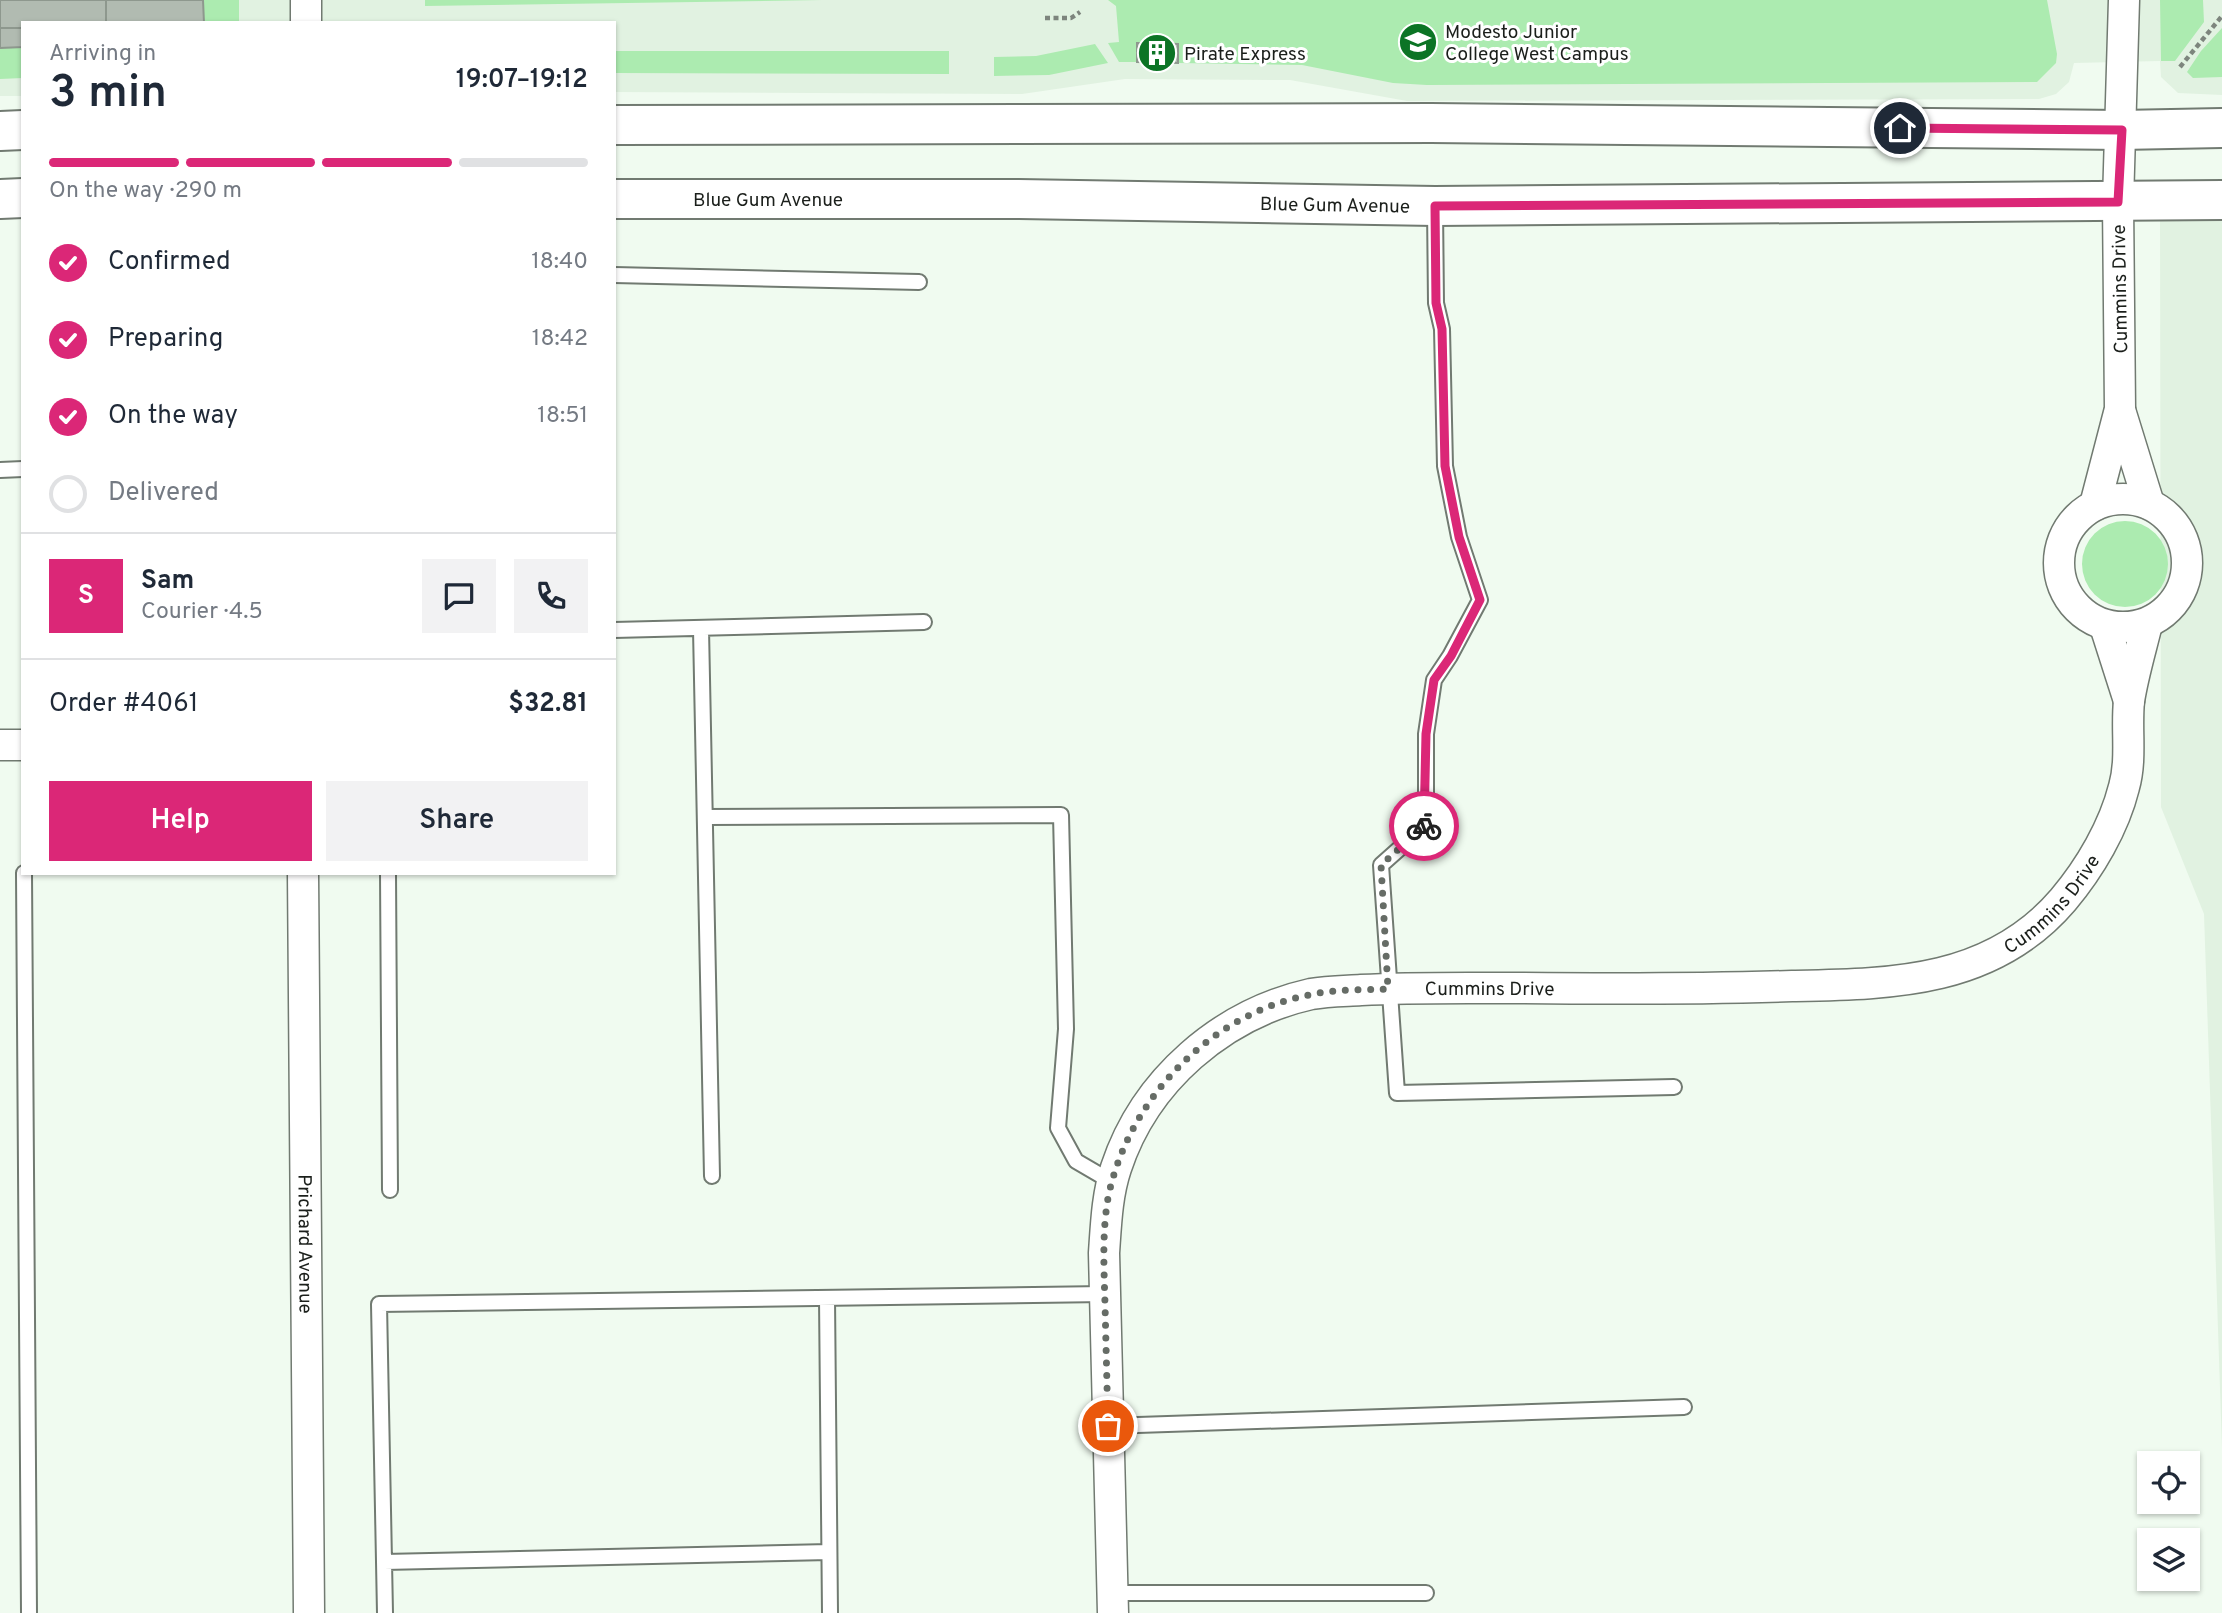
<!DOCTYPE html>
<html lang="en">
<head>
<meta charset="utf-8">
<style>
  body { margin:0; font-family:Overpass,sans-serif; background:#f2f2f3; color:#1f2937; height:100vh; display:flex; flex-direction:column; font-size:26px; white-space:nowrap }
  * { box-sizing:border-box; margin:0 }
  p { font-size:23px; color:#747a83 }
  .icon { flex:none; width:38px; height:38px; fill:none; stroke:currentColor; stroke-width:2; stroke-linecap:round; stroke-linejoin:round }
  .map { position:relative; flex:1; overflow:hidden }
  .panel { position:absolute; left:21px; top:21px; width:595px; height:854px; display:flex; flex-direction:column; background:#fff; border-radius:0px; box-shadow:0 2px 5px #0004 }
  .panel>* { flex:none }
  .buttons { position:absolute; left:2137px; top:1451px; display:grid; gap:14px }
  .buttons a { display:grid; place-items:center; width:63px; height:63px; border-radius:0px; background:#fff; box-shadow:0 2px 5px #0004; font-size:35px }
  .pin { position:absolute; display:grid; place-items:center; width:60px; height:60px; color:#fff; margin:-30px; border:4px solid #fff; border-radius:50%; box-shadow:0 2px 7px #0007 }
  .courier { position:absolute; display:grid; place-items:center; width:70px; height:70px; margin:-35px; border:5px solid #db2777; border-radius:50%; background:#fff; color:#222; box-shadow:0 2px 9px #0007 }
  .overview em { font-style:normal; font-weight:600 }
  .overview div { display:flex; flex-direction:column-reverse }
  .overview { display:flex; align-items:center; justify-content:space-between; height:119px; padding:0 28px }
  h1 { font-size:46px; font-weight:600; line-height:52px }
  .bar { display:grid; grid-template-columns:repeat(4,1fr); gap:10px 7px; align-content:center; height:84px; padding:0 28px }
  .bar i { height:9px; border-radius:5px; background:#e0e1e3 }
  .bar .current { background:#db2777 }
  .bar p { grid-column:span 4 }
  .line { display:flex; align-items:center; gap:18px; padding:0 28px; border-top:2px solid #e0e1e3 }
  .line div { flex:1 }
  .round { display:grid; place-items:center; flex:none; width:74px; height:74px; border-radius:0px; background:#f2f2f3 }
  ol { padding:0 28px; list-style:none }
  li { display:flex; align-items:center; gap:21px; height:77px }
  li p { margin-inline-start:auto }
  li .icon { padding:7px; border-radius:50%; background:#db2777; color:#fff; stroke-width:4 }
  li:last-child { color:#747a83 }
  li i { width:38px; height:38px; border:4px solid #e0e1e3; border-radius:50% }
  .cta { display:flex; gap:14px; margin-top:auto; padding:14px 28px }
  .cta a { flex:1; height:80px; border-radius:0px; background:#db2777; color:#fff; font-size:28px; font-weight:600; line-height:80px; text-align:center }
  .cta a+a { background:#f2f2f3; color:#1f2937 }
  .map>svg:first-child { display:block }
  .built { fill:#e1f2e1 }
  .green { fill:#acebb0 }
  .building { fill:#b1bbb1; stroke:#8e988e; stroke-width:2 }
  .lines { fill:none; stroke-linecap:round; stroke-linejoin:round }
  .lane-casing { stroke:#717a71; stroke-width:18 }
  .street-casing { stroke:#717a71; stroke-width:33 }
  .secondary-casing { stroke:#717a71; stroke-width:42 }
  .path { stroke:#7d857d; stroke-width:4.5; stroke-dasharray:5 3.5; stroke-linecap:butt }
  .lane { stroke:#fff; stroke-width:14 }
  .street { stroke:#fff; stroke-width:30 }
  .secondary { stroke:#fff; stroke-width:38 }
  .done { stroke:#666c66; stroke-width:7; stroke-dasharray:0 12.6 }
  .route { stroke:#db2777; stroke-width:9 }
  .labels { text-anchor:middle; stroke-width:6; stroke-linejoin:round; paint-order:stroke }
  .poi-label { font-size:19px; fill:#1b1f1b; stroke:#fff; text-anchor:start }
  .street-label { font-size:19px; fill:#1b1f1b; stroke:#fff }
</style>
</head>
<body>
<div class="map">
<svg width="2222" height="1613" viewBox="0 0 2222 1613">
  <rect width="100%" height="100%" fill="#f0fbf0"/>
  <path class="built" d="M 0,0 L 2222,0 L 2222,95 L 2178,93 L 2161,77 L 2160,61 L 2074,63 L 2069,82 L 2056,94 L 2039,99 L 1407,101 L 1290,80 L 1125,79 L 1022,94 L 614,92 L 614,23 L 23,23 L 23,96 L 0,96 Z
    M 2160,210 L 2222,210 L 2222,1448 L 2204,914 L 2161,807 Z"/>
  <path class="green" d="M 203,0 L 239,0 L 239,23 L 204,23 Z
    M 425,0 L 822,0 L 425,6 Z
    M 1108,0 L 2047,0 L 2057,54 L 2056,63 L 2037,82 L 1427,85 L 1393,83 L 1302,65 L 1178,63 L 1177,44 L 1137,43 L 1137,62 L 1119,62 L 1108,43 L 1119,42 L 1116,6 Z
    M 2160,0 L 2203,0 L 2204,22 L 2175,61 L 2161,61 Z
    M 2222,28 L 2222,77 L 2193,78 L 2187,72 L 2201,51 Z
    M 1095,44 L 1108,63 L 1049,75 L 994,76 L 994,57 L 1036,56 Z
    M 23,47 L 23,78 L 0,79 L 0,48 Z
    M 614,51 L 949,51 L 949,74 L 614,73 Z
    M2082 564a43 43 0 1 1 86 0a43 43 0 1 1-86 0Z"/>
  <path class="building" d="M 0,0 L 106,0 L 106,23 L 23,23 L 23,28 L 0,28 Z
    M 0,0 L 203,0 L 204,23 L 23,23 L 23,47 L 0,48 Z
    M 1137,43 L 1178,44 L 1178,63 L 1137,62 Z"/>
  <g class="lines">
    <g class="lane-casing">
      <path id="lane" d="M 1435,207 L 1436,303 L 1442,329 L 1445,466 L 1459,537 L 1480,600 L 1450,656 L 1434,680 L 1426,734 L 1426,825 L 1381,865 L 1397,1093 L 1674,1087
        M 614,275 L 919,282
        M 0,470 L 23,469
        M 701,629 L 712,1176
        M 614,630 L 924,622
        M 706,817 L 1061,815 L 1066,1029 L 1058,1128 L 1076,1161 L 1112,1182
        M 24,873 L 29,1613
        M 388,873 L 390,1190
        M 827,1298 L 830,1613
        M 1108,1426 L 1684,1407
        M 384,1562 L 829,1552
        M 1113,1593 L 1426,1593
        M 385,1613 L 379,1304 L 1105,1294"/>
    </g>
    <g class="street-casing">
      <g id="street">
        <path d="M 306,0 L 306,23"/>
        <path d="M 2120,410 L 2149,504"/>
        <circle cx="2123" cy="563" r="64"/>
        <path d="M 2095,505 L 2120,409 L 2118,202 L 2124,0"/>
        <path d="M 2105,626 L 2129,701"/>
        <path d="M 0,745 L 23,745"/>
        <path id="s1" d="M 303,873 L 309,1613"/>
        <path id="s2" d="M 1113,1613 L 1104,1253 C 1106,1224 1107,1195 1116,1168 C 1145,1080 1222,1014 1311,994 C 1327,991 1345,991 1361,990 C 1414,987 1467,988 1519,988 C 1611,989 1701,989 1792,986 C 1893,984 1992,983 2063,900 C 2090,868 2114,827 2124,787 C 2132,759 2126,729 2129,701 C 2133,675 2141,649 2147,624"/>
      </g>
    </g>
    <g class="secondary-casing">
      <g id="secondary">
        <path d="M 614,125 L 1431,123 L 2121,130 L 2222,128"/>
        <path d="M 0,131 L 23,130"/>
        <path d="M 0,199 L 23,198"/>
        <path id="s3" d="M 614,199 L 1019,199 L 1435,206 L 2222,200"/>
      </g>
    </g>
    <path class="path" d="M 1045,18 L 1071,18 L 1080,12
      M 2180,67 L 2222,16"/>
    <use href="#lane" class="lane"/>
    <use href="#street" class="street"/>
    <use href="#secondary" class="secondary"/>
  </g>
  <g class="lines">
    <path class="done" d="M 1108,1426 C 1107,1385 1106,1345 1105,1304 C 1104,1269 1102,1233 1108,1198 C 1128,1098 1213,1011 1314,994 C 1338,989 1364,990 1388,989 L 1381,865 L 1424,826"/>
    <path class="route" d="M 1424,826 L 1426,734 L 1434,680 L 1451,656 L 1480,600 L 1459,537 L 1445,466 L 1442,329 L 1436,303 L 1435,206 L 2118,202 L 2122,130 L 1900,128"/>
  </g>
  <defs>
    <g id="university-disc" transform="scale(2.0125)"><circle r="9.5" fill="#0c7425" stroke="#fff"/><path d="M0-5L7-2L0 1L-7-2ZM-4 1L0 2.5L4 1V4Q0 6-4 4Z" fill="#fff"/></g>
    <g id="building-disc" transform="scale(2.0125)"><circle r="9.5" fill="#0c7425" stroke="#fff"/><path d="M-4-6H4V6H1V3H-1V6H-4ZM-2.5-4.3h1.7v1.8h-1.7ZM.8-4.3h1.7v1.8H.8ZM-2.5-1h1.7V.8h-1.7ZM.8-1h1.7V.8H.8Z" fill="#fff"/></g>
  </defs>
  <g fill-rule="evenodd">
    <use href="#university-disc" x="1418" y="42"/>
    <use href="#building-disc" x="1157" y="53"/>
  </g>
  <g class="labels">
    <g class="poi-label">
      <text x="1445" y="38">Modesto Junior<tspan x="1445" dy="22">College West Campus</tspan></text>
      <text x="1184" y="60">Pirate Express</text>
    </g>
    <g class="street-label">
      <text dy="7" stroke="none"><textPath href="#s3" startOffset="154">Blue Gum Avenue</textPath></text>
      <text dy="7" stroke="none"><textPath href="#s3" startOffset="721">Blue Gum Avenue</textPath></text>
      <text transform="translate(2119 289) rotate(-91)" y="7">Cummins Drive</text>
      <text dy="7" stroke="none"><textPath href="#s2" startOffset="1484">Cummins Drive</textPath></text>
      <text dy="7" stroke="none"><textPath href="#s2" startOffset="898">Cummins Drive</textPath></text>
      <text dy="7" stroke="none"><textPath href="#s1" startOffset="371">Prichard Avenue</textPath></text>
    </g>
  </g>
</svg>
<div class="buttons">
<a><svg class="icon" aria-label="locate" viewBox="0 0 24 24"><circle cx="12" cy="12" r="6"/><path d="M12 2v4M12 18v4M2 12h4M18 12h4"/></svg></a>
<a><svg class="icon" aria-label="layers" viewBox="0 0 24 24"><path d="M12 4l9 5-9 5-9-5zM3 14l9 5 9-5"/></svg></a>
</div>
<div class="pin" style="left:1108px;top:1426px;background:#ea580c"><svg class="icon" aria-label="bag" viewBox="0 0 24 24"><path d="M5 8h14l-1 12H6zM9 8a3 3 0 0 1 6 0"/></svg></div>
<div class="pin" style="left:1900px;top:128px;background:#1f2937"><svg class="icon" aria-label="home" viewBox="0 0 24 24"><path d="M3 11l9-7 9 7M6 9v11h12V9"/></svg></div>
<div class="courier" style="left:1424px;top:826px"><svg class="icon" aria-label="bike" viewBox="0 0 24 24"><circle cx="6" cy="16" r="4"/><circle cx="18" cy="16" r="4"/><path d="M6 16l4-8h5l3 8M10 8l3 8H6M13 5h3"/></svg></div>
<section class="panel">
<div class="overview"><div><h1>3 min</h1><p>Arriving in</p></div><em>19:07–19:12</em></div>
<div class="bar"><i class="current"></i><i class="current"></i><i class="current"></i><i></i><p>On the way · 290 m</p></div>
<ol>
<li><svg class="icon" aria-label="check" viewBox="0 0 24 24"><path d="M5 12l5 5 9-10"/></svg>Confirmed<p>18:40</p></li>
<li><svg class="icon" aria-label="check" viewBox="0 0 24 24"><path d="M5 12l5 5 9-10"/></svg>Preparing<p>18:42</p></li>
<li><svg class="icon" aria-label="check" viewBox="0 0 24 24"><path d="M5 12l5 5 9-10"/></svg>On the way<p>18:51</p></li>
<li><i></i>Delivered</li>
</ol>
<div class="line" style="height:126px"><b class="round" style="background:#db2777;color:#fff">S</b><div><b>Sam</b><p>Courier · 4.5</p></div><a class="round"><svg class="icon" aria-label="chat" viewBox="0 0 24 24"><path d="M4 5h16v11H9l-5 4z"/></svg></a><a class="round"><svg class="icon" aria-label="phone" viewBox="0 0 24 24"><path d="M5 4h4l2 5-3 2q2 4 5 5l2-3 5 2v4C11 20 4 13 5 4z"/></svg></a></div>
<div class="line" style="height:91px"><div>Order #4061</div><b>$32.81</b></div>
<div class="cta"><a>Help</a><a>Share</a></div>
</section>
</div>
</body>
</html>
